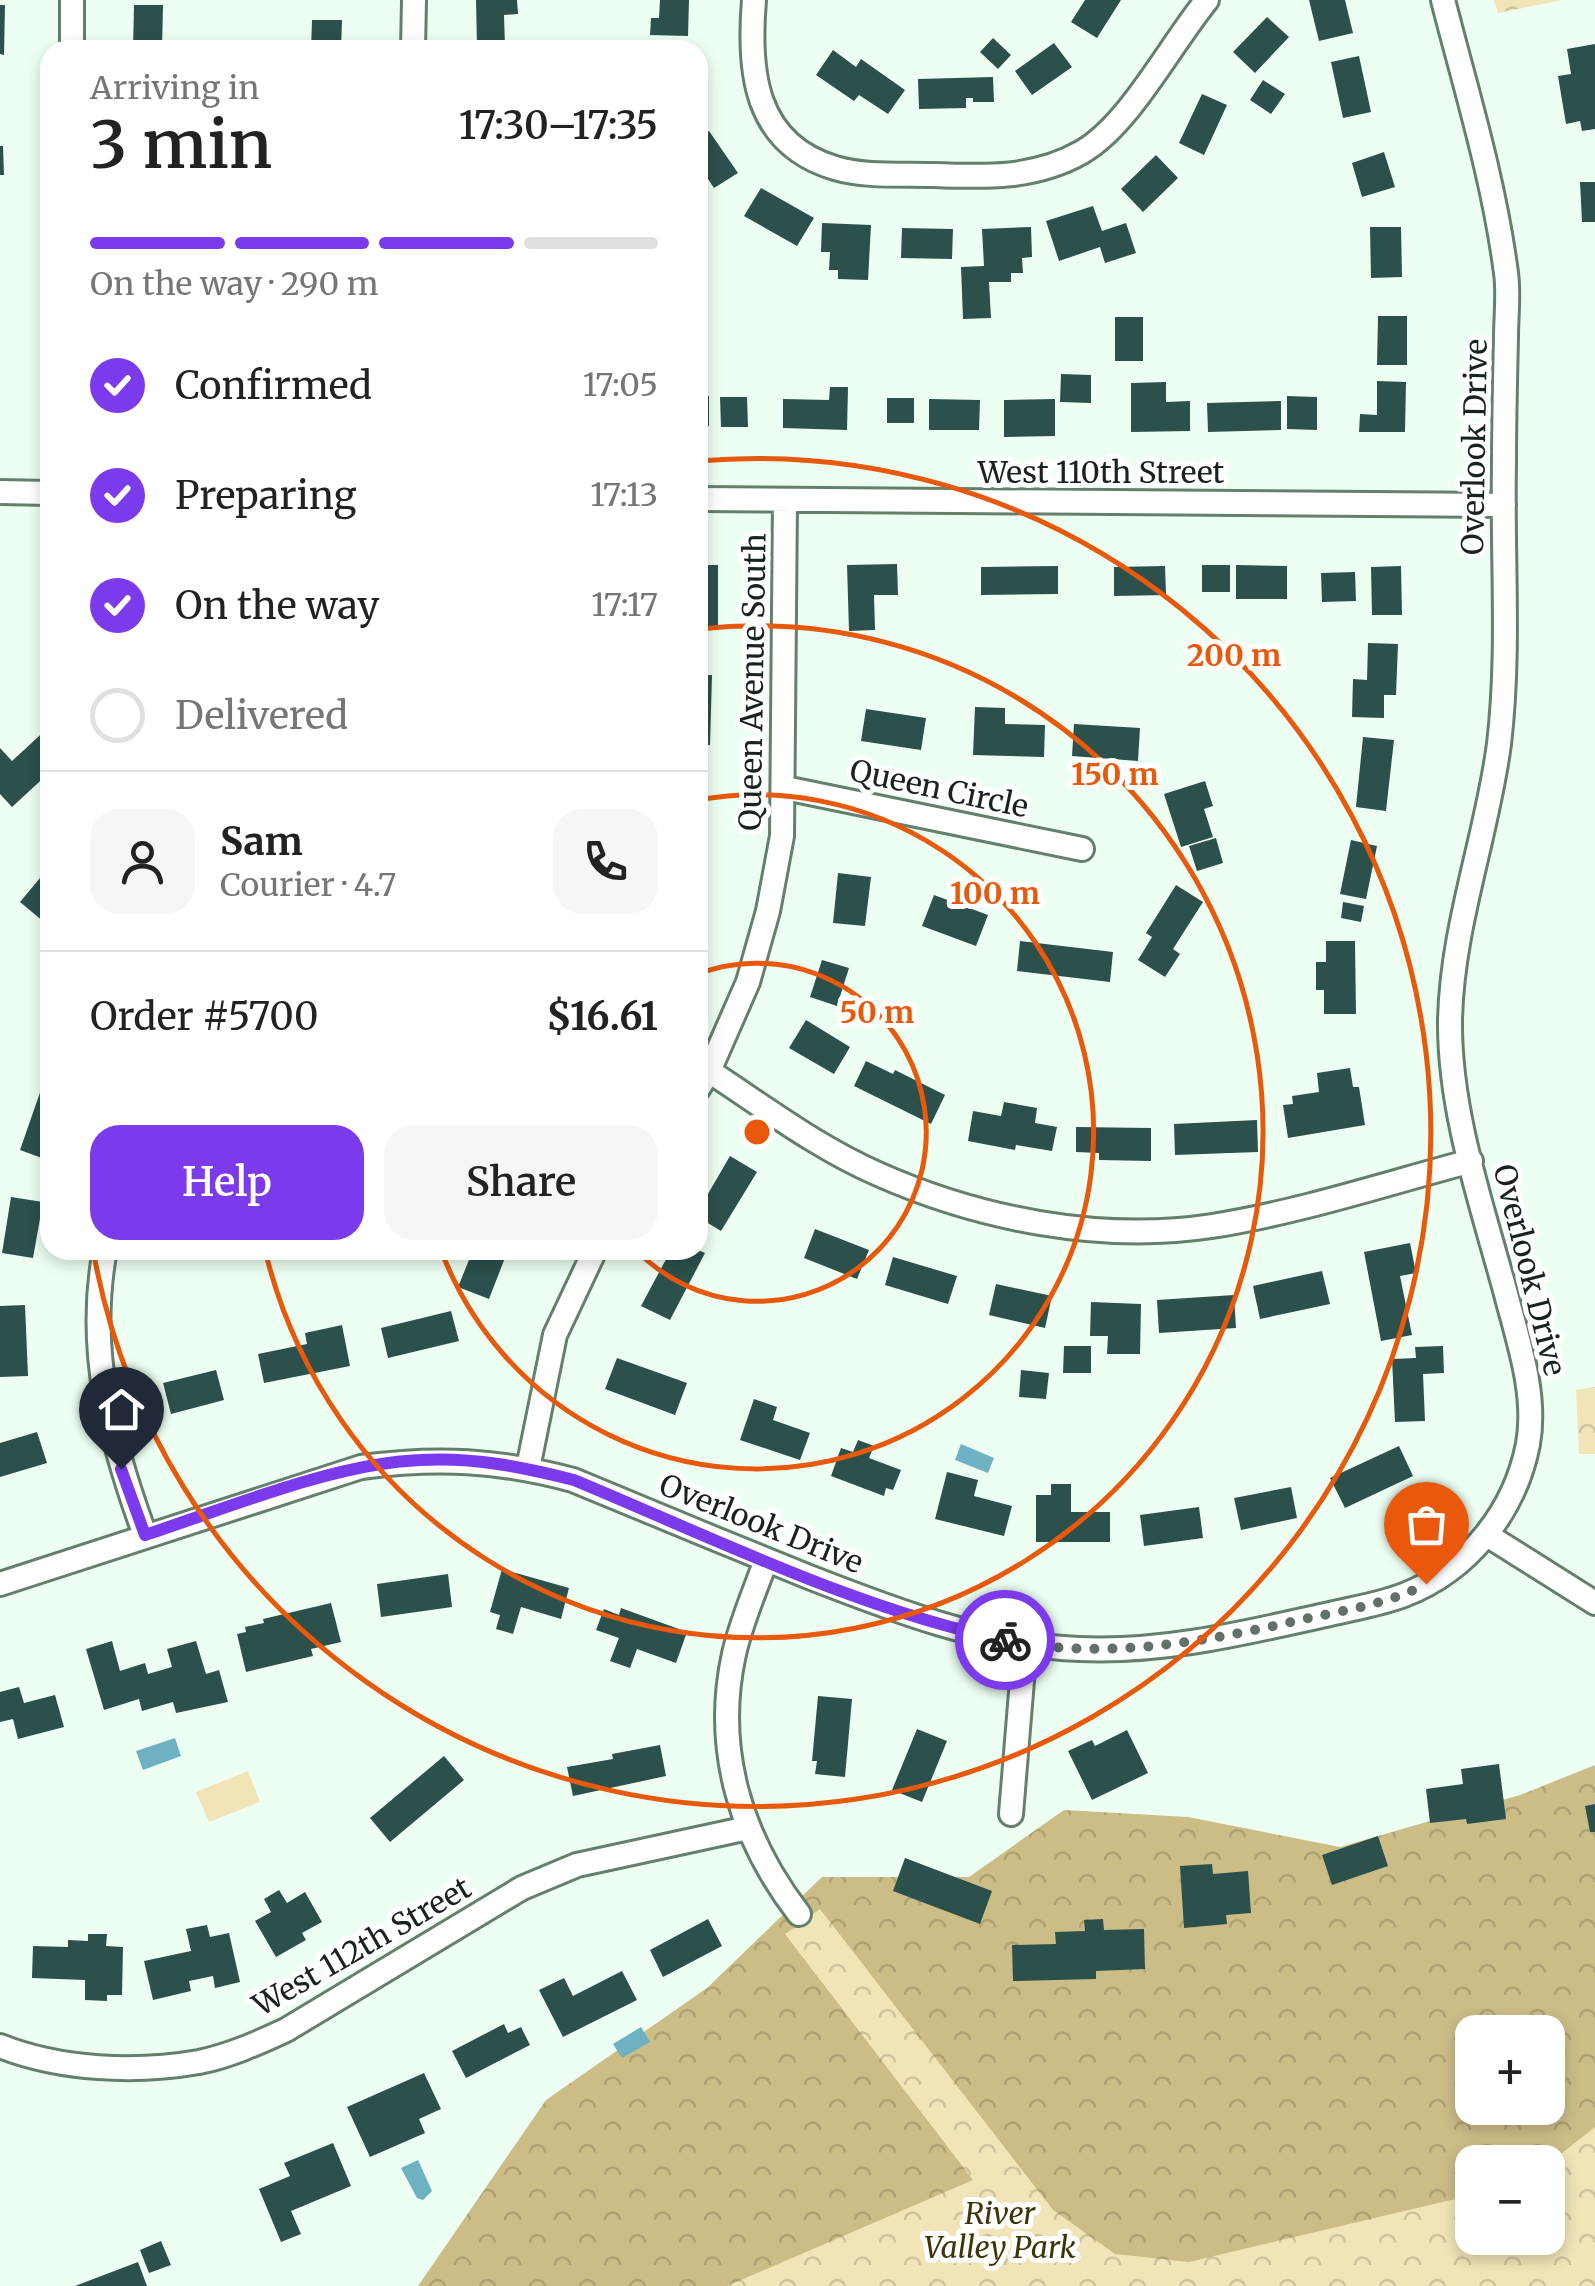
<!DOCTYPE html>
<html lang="en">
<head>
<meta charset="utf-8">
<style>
  body { margin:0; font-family:Merriweather,serif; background:#f6f6f6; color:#222; height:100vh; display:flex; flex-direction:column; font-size:38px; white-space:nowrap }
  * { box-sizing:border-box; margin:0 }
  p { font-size:32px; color:#767676 }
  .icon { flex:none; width:55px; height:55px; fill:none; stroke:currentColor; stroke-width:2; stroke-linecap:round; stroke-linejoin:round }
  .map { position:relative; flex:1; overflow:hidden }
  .side { position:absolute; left:40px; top:40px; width:668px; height:1220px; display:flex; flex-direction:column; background:#fff; border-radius:30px; box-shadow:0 5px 15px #0003 }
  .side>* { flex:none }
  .fabs { position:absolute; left:1455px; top:2015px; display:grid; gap:20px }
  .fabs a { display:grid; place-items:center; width:110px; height:110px; border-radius:20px; background:#fff; box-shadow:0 5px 15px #0003; font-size:50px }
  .pin { position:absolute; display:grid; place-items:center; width:85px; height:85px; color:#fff; margin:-102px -42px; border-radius:50% 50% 50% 0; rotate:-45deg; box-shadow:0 0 10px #0007 }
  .pin .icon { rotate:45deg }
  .courier { position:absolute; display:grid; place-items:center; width:100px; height:100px; margin:-50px; border:8px solid #7c3aed; border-radius:50%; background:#fff; color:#222; box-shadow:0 2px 12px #0007 }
  .overview em { font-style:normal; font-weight:600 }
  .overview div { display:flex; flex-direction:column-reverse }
  .overview { display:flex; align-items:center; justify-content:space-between; height:170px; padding:0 50px }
  h1 { font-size:65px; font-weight:600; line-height:75px }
  .bar { display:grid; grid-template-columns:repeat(4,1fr); gap:15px 10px; align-content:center; height:120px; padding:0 50px }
  .bar i { height:12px; border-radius:8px; background:#e0e0e0 }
  .bar .selected { background:#7c3aed }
  .bar p { grid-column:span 4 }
  .line { display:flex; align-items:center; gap:25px; padding:0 50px; border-top:2px solid #e0e0e0 }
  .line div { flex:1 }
  .round { display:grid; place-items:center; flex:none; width:105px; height:105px; border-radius:30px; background:#f6f6f6 }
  ol { padding:0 50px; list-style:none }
  li { display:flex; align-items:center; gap:30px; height:110px }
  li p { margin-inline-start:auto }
  li .icon { padding:10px; border-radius:50%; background:#7c3aed; color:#fff; stroke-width:4 }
  li:last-child { color:#767676 }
  li i { width:55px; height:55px; border:5px solid #e0e0e0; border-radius:50% }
  .primary-button { display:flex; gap:20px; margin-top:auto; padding:20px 50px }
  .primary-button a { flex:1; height:115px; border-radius:30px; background:#7c3aed; color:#fff; font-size:40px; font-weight:600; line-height:115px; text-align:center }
  .primary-button a+a { background:#f6f6f6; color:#222 }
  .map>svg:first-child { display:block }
  .forest { fill:url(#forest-crowns); fill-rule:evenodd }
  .park { fill:url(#park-crowns) }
  .pitch { fill:#f1e4b7 }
  .water { fill:#6db1c2 }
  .building { fill:#2c504b }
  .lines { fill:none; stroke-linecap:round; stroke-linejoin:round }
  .street-casing { stroke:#64806d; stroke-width:28 }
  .street { stroke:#fff; stroke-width:22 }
  .done { stroke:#637067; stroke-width:10; stroke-dasharray:0 18 }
  .route { stroke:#7c3aed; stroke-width:12 }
  .ring { fill:none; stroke:#e8590c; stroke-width:5 }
  .labels { text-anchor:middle; stroke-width:10; stroke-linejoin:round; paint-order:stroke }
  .street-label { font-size:30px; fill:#18231c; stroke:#fff }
  .park-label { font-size:30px; font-style:italic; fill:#3f3407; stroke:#fff }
  .centre { fill:#e8590c; stroke:#fff; stroke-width:5 }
  .ring-label { font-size:30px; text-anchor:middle; font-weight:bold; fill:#e8590c; stroke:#fff; stroke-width:10; stroke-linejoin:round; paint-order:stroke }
</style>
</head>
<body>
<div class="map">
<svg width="1595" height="2286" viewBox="0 0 1595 2286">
  <defs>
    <pattern id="forest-crowns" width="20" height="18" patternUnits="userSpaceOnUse" patternTransform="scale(2.5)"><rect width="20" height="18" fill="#ccbd87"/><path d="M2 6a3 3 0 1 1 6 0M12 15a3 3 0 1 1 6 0" fill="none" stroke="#aea274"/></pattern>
    <pattern id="park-crowns" width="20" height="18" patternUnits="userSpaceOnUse" patternTransform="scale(2.5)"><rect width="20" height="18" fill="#f1e4b7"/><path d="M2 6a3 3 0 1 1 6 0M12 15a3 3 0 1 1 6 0" fill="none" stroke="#cec39d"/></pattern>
  </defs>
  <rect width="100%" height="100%" fill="#edfff2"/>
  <path class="forest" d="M 1595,1765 L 1595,2286 L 418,2286 L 546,2100 L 707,1988 L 822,1877 L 969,1877 L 1064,1810 L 1188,1817 L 1340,1847 L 1520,1795 ZM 1472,2032 L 1548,2032 L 1548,2108 L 1472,2108 ZM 1472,2162 L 1548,2162 L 1548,2238 L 1472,2238 Z"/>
  <path class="park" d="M 1494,0 L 1563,0 L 1498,13 Z
    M 1595,1387 L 1595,1454 L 1579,1454 L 1576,1390 Z
    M 820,1909 L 1053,2210 L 1115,2254 L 1189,2262 L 1472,2195 L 1472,2238 L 1548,2238 L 1548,2164 L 1595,2127 L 1595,2286 L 727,2286 L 973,2180 L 785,1934 Z"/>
  <path class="pitch" d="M 248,1771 L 260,1802 L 209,1822 L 196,1792 Z"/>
  <path class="water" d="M 961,1444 L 994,1458 L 988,1473 L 955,1460 Z
    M 175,1738 L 181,1756 L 143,1770 L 136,1751 Z
    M 641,2027 L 650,2042 L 622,2058 L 613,2044 Z
    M 418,2160 L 432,2191 L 423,2200 L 417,2198 L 401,2168 Z"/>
  <path class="building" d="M 476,0 L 517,0 L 518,14 L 504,15 L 505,46 L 477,46 Z
    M 660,0 L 689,0 L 688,36 L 650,35 L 651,18 L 659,18 Z
    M 1085,0 L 1121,0 L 1097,38 L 1071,22 Z
    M 1309,0 L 1345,0 L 1353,33 L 1319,41 Z
    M 0,5 L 5,5 L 4,55 L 0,54 Z
    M 134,5 L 163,5 L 162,50 L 133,50 Z
    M 1267,17 L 1289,37 L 1255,73 L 1233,52 Z
    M 312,20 L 342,20 L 341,50 L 311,50 Z
    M 993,38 L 1011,55 L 998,69 L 980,52 Z
    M 1054,43 L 1072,67 L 1032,95 L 1015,71 Z
    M 1595,44 L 1595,129 L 1582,131 L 1580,121 L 1566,124 L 1558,76 L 1571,74 L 1567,49 Z
    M 833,50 L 856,67 L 861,59 L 905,90 L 888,114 L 859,95 L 854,101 L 816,75 Z
    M 1359,56 L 1371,112 L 1343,118 L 1331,62 Z
    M 993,77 L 994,102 L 973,102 L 973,98 L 966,98 L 966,108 L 919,109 L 918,79 Z
    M 1263,80 L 1285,94 L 1271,114 L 1250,100 Z
    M 1202,94 L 1227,105 L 1204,155 L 1179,143 Z
    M 709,131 L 738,173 L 714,188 L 698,164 L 698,139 Z
    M 0,146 L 3,146 L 4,175 L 0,175 Z
    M 1384,152 L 1395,187 L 1362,197 L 1352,163 Z
    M 1156,155 L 1178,178 L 1143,212 L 1121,189 Z
    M 1580,182 L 1595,182 L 1595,222 L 1582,222 Z
    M 761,188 L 814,218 L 797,246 L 744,216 Z
    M 1093,206 L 1102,231 L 1126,223 L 1136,253 L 1105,263 L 1100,247 L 1059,261 L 1046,221 Z
    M 822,223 L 871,225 L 868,280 L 838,279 L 838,270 L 829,270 L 830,252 L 821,252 Z
    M 1031,227 L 1032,257 L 1022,258 L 1023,273 L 1011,273 L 1011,282 L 989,282 L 991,318 L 963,319 L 961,267 L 984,266 L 982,229 Z
    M 1370,227 L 1401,227 L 1402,277 L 1371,278 Z
    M 902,228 L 953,229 L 952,259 L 901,258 Z
    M 1378,316 L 1407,316 L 1407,365 L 1377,365 Z
    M 1115,317 L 1143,317 L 1143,361 L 1115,361 Z
    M 1061,374 L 1091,375 L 1091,403 L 1060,402 Z
    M 1377,381 L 1406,382 L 1405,432 L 1359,432 L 1360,414 L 1377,415 Z
    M 1166,382 L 1166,402 L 1190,401 L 1190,431 L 1131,432 L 1131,383 Z
    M 830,387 L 848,387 L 847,430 L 783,428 L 783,399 L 829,400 Z
    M 698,396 L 709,396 L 709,426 L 698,426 Z
    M 1287,396 L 1317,397 L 1317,430 L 1287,429 Z
    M 720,397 L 747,397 L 748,427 L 721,427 Z
    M 887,398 L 914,398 L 914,423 L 887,423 Z
    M 929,399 L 980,400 L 979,430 L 929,430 Z
    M 1055,399 L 1055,436 L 1004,437 L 1004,400 Z
    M 1281,401 L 1281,430 L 1208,432 L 1207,403 Z
    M 897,564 L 898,595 L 874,595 L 875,630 L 849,631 L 847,565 Z
    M 698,565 L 718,565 L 718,629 L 698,629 Z
    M 1202,565 L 1230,565 L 1230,592 L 1202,592 Z
    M 1236,565 L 1287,566 L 1287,599 L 1236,599 Z
    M 1058,566 L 1058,594 L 981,595 L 981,567 Z
    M 1165,566 L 1166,595 L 1114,596 L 1114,567 Z
    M 1401,566 L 1402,615 L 1372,615 L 1371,567 Z
    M 1355,572 L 1356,601 L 1322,602 L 1321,573 Z
    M 1368,643 L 1398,644 L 1396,695 L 1384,695 L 1384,718 L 1352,717 L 1353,679 L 1367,680 Z
    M 698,675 L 712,675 L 710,745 L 698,745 Z
    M 975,707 L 1005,708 L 1005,724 L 1045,725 L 1044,757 L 973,755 Z
    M 866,709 L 926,718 L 921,750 L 861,741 Z
    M 1074,724 L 1140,728 L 1138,761 L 1072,756 Z
    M 50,726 L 50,772 L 12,807 L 0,794 L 0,748 L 12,761 Z
    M 1363,737 L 1394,740 L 1386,811 L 1356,807 Z
    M 1205,781 L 1213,806 L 1204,809 L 1213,837 L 1181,847 L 1164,794 Z
    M 698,796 L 704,797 L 702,852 L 698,852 Z
    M 1216,838 L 1223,863 L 1197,871 L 1189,846 Z
    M 1351,840 L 1377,846 L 1366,899 L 1340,894 Z
    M 838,873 L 871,877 L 865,926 L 833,923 Z
    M 40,878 L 50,886 L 50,927 L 20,902 Z
    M 1176,885 L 1203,902 L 1173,949 L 1180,954 L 1165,977 L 1138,960 L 1152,937 L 1146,933 Z
    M 934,895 L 988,915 L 976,946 L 922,926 Z
    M 1343,902 L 1364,906 L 1361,922 L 1341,918 Z
    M 1020,941 L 1113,952 L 1110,982 L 1017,971 Z
    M 1326,941 L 1355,941 L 1356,1014 L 1324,1014 L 1324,990 L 1316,990 L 1316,962 L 1326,962 Z
    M 822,960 L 849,968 L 837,1006 L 810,997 Z
    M 806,1020 L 850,1047 L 834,1074 L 789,1048 Z
    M 866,1061 L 893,1074 L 895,1070 L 945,1095 L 931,1124 L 854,1086 Z
    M 1350,1068 L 1353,1087 L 1359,1087 L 1365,1125 L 1288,1138 L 1283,1105 L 1293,1104 L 1292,1096 L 1319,1092 L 1317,1073 Z
    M 43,1084 L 50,1087 L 50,1161 L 20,1150 Z
    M 1004,1102 L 1037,1108 L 1035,1123 L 1057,1127 L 1052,1151 L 1016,1145 L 1015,1150 L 968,1141 L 973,1111 L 1001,1116 Z
    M 1257,1120 L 1258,1152 L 1175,1155 L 1174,1124 Z
    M 1076,1127 L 1151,1128 L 1151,1161 L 1099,1160 L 1099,1153 L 1076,1152 Z
    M 730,1156 L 757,1172 L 721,1231 L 698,1217 L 698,1211 Z
    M 11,1197 L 43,1202 L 33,1258 L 2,1253 Z
    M 815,1229 L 869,1250 L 857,1279 L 804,1258 Z
    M 1410,1243 L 1416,1273 L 1400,1276 L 1412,1335 L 1381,1341 L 1364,1252 Z
    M 473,1250 L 508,1250 L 489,1299 L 458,1287 Z
    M 671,1250 L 698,1250 L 705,1253 L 670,1320 L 641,1306 Z
    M 893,1257 L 957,1276 L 948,1304 L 885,1285 Z
    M 1322,1271 L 1330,1304 L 1260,1319 L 1253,1286 Z
    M 996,1284 L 1052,1296 L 1045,1328 L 989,1315 Z
    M 1234,1295 L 1236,1328 L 1159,1333 L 1157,1300 Z
    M 1091,1302 L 1141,1304 L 1140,1354 L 1107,1354 L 1108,1336 L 1090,1336 Z
    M 25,1305 L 28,1376 L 0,1377 L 0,1306 Z
    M 451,1311 L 459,1341 L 388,1358 L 381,1328 Z
    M 342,1325 L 350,1366 L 264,1383 L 258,1354 L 307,1344 L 305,1333 Z
    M 1064,1346 L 1091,1346 L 1091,1373 L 1063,1373 Z
    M 1443,1346 L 1444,1373 L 1423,1374 L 1425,1421 L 1395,1422 L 1392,1359 L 1416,1358 L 1415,1347 Z
    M 617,1358 L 687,1383 L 675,1415 L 605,1389 Z
    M 216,1370 L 224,1400 L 171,1414 L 163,1383 Z
    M 1021,1370 L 1049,1373 L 1046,1399 L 1019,1397 Z
    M 754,1399 L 777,1407 L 773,1420 L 810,1433 L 800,1460 L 740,1440 Z
    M 37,1432 L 47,1463 L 0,1477 L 0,1443 Z
    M 858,1440 L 874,1446 L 869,1458 L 901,1470 L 893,1490 L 886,1488 L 884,1496 L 831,1476 L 841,1448 L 853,1452 Z
    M 1399,1446 L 1413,1476 L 1345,1508 L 1330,1478 Z
    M 947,1472 L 978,1480 L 974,1496 L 1012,1506 L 1004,1536 L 935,1519 Z
    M 1051,1484 L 1071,1484 L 1071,1512 L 1110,1512 L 1110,1542 L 1036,1542 L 1036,1495 L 1051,1495 Z
    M 1291,1487 L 1297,1518 L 1241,1530 L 1234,1498 Z
    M 1199,1507 L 1203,1538 L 1144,1546 L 1140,1515 Z
    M 502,1569 L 569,1588 L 561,1619 L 521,1607 L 513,1634 L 496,1629 L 500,1615 L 490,1612 Z
    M 448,1574 L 452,1607 L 381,1617 L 377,1584 Z
    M 331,1603 L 341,1642 L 311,1649 L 313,1656 L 246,1672 L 237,1634 L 246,1632 L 245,1627 L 264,1623 L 263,1619 Z
    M 621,1608 L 687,1632 L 676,1663 L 637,1649 L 630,1668 L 610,1661 L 619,1638 L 596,1630 L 604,1609 L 619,1615 Z
    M 112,1641 L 120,1671 L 145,1663 L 148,1674 L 172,1667 L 167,1649 L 196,1641 L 206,1674 L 219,1670 L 228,1702 L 176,1713 L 173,1702 L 142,1711 L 139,1699 L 104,1710 L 86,1649 Z
    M 19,1687 L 24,1703 L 55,1695 L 64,1727 L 18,1739 L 13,1719 L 0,1722 L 0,1692 Z
    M 818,1696 L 852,1699 L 845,1777 L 815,1774 L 817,1761 L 812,1761 Z
    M 917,1729 L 947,1741 L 922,1802 L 892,1790 Z
    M 1127,1730 L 1148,1773 L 1092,1800 L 1068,1751 L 1092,1740 L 1095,1746 Z
    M 660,1745 L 666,1776 L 573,1796 L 567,1767 L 613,1759 L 612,1754 Z
    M 444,1756 L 464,1780 L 390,1842 L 370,1818 Z
    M 1499,1764 L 1506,1819 L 1467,1824 L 1466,1819 L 1430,1823 L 1426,1789 L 1463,1784 L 1461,1769 Z
    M 1595,1804 L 1595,1832 L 1590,1832 L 1585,1806 Z
    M 1378,1836 L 1388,1866 L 1332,1885 L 1322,1855 Z
    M 905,1858 L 992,1891 L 980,1924 L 893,1891 Z
    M 1212,1864 L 1213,1874 L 1248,1871 L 1251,1913 L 1226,1915 L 1227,1924 L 1184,1928 L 1180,1866 Z
    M 279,1890 L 287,1903 L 305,1892 L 322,1922 L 302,1933 L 306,1940 L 276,1957 L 255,1921 L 271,1912 L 264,1899 Z
    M 708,1919 L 722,1946 L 663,1977 L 650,1950 Z
    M 1103,1919 L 1104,1930 L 1144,1929 L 1145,1969 L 1096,1971 L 1096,1979 L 1013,1981 L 1012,1945 L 1056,1944 L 1055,1932 L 1085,1931 L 1084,1920 Z
    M 207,1925 L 210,1937 L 229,1933 L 240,1982 L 215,1988 L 213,1976 L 189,1981 L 191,1991 L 153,2000 L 144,1961 L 191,1951 L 186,1929 Z
    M 88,1934 L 107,1934 L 106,1946 L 123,1947 L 122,1995 L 107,1995 L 107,2001 L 85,2000 L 85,1980 L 32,1978 L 33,1946 L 68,1947 L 68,1940 L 88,1941 Z
    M 622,1971 L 637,2000 L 563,2037 L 539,1990 L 564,1978 L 573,1996 Z
    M 504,2024 L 508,2033 L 521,2027 L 530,2045 L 466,2078 L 452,2051 Z
    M 424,2073 L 441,2109 L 419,2119 L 425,2133 L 370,2157 L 347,2107 Z
    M 333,2143 L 351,2186 L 291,2211 L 301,2234 L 281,2242 L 259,2189 L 290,2176 L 284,2163 Z
    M 161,2241 L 171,2265 L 149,2273 L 140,2250 Z
    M 138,2262 L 147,2286 L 75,2286 Z"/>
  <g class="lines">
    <g class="street-casing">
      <path id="street" d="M 754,0 C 748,71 754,144 835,168 C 865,177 902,174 934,175 C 985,177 1035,179 1082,152 C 1130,124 1170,45 1207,0
        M 72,50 L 72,0
        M 413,50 L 414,0
        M 0,492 L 50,493
        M 698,499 L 1504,505
        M 785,788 L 1082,849
        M 709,1071 C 764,1107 818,1148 878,1174 C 979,1219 1101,1243 1212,1226 C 1300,1212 1385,1184 1471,1161
        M 698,1089 L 709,1071 L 748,982 L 768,911 L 782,836 L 785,500
        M 105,1250 C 86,1350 111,1442 145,1535
        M 528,1468 L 555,1335 L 595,1250
        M 1487,1535 L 1595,1603
        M 766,1560 C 755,1591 741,1622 734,1654 C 713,1749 741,1839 799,1914
        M 0,1584 L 361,1467 C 438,1457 498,1460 573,1480 C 652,1513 730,1545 809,1577 C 896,1611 985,1645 1079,1649 C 1164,1653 1248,1632 1330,1614 C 1355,1608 1381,1604 1404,1595 C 1469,1570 1515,1511 1528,1444 C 1537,1394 1518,1341 1506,1294 C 1482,1205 1449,1112 1450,1020 C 1452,926 1487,836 1499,744 C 1510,651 1502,557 1504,464 C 1504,421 1505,379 1506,337 C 1506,316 1509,294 1506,273 C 1494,180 1466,90 1443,0
        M 1011,1814 L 1025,1644
        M 0,2046 C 60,2070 136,2073 199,2062 C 229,2056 258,2043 286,2030 L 522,1888 L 577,1865 L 748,1828"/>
    </g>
    <use href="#street" class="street"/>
  </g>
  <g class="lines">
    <path class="done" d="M 1005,1640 C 1107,1661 1209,1641 1309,1618 C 1348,1610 1390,1603 1426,1584"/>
    <path class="route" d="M 121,1469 L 145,1535 C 228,1508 335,1463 421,1460 C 473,1457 523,1467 574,1480 C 711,1537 859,1610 1005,1640"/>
  </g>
  <g class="ring">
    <path d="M698 974A169 169 0 1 1 636 1250"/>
    <path d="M698 800A337 337 0 1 1 441 1250"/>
    <path d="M700 629A506 506 0 1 1 265 1250"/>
    <path d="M698 461A674 674 0 1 1 94 1255"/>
  </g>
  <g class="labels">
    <g class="street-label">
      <text transform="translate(1475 447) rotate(-89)" y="10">Overlook Drive</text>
      <text x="1101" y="483">West 110th Street</text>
      <text transform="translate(753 682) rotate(-89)" y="10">Queen Avenue South</text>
      <text transform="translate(939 789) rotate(12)" y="10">Queen Circle</text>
      <text transform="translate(1529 1270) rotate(76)" y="10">Overlook Drive</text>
      <text transform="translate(761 1524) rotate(22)" y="10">Overlook Drive</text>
      <text transform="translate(362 1947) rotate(-30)" y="10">West 112th Street</text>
    </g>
    <g class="park-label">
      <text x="1000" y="2224">River<tspan x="1000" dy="34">Valley Park</tspan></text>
    </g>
  </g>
  <circle cx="757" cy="1132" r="15" class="centre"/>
  <g class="ring-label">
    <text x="1234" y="666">200 m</text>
    <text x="1115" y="785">150 m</text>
    <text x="995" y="904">100 m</text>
    <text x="877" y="1023">50 m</text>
  </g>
</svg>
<div class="fabs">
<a>+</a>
<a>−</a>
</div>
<div class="pin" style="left:1426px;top:1584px;background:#ea580c"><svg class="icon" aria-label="bag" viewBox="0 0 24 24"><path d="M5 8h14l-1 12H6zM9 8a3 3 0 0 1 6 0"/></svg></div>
<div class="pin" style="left:121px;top:1469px;background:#1f2937"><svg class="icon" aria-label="home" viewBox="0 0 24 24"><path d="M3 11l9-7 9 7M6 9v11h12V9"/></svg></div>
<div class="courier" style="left:1005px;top:1640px"><svg class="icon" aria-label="bike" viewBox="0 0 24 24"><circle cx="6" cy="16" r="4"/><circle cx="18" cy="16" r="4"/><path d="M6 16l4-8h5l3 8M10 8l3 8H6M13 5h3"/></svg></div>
<section class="side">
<div class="overview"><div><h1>3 min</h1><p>Arriving in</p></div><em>17:30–17:35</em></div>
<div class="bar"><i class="selected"></i><i class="selected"></i><i class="selected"></i><i></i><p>On the way · 290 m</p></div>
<ol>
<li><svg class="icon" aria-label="check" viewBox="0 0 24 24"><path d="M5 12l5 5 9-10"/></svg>Confirmed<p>17:05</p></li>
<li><svg class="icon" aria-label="check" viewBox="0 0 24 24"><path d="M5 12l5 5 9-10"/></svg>Preparing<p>17:13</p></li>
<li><svg class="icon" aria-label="check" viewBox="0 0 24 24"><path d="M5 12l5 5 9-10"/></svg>On the way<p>17:17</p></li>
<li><i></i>Delivered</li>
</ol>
<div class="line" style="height:180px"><a class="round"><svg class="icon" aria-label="person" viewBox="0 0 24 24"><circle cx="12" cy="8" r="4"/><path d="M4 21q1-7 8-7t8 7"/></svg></a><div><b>Sam</b><p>Courier · 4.7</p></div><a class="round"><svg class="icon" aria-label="phone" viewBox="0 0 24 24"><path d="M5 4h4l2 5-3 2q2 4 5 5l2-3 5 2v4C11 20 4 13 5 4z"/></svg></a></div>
<div class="line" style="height:130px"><div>Order #5700</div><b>$16.61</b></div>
<div class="primary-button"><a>Help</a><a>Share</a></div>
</section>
</div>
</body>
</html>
